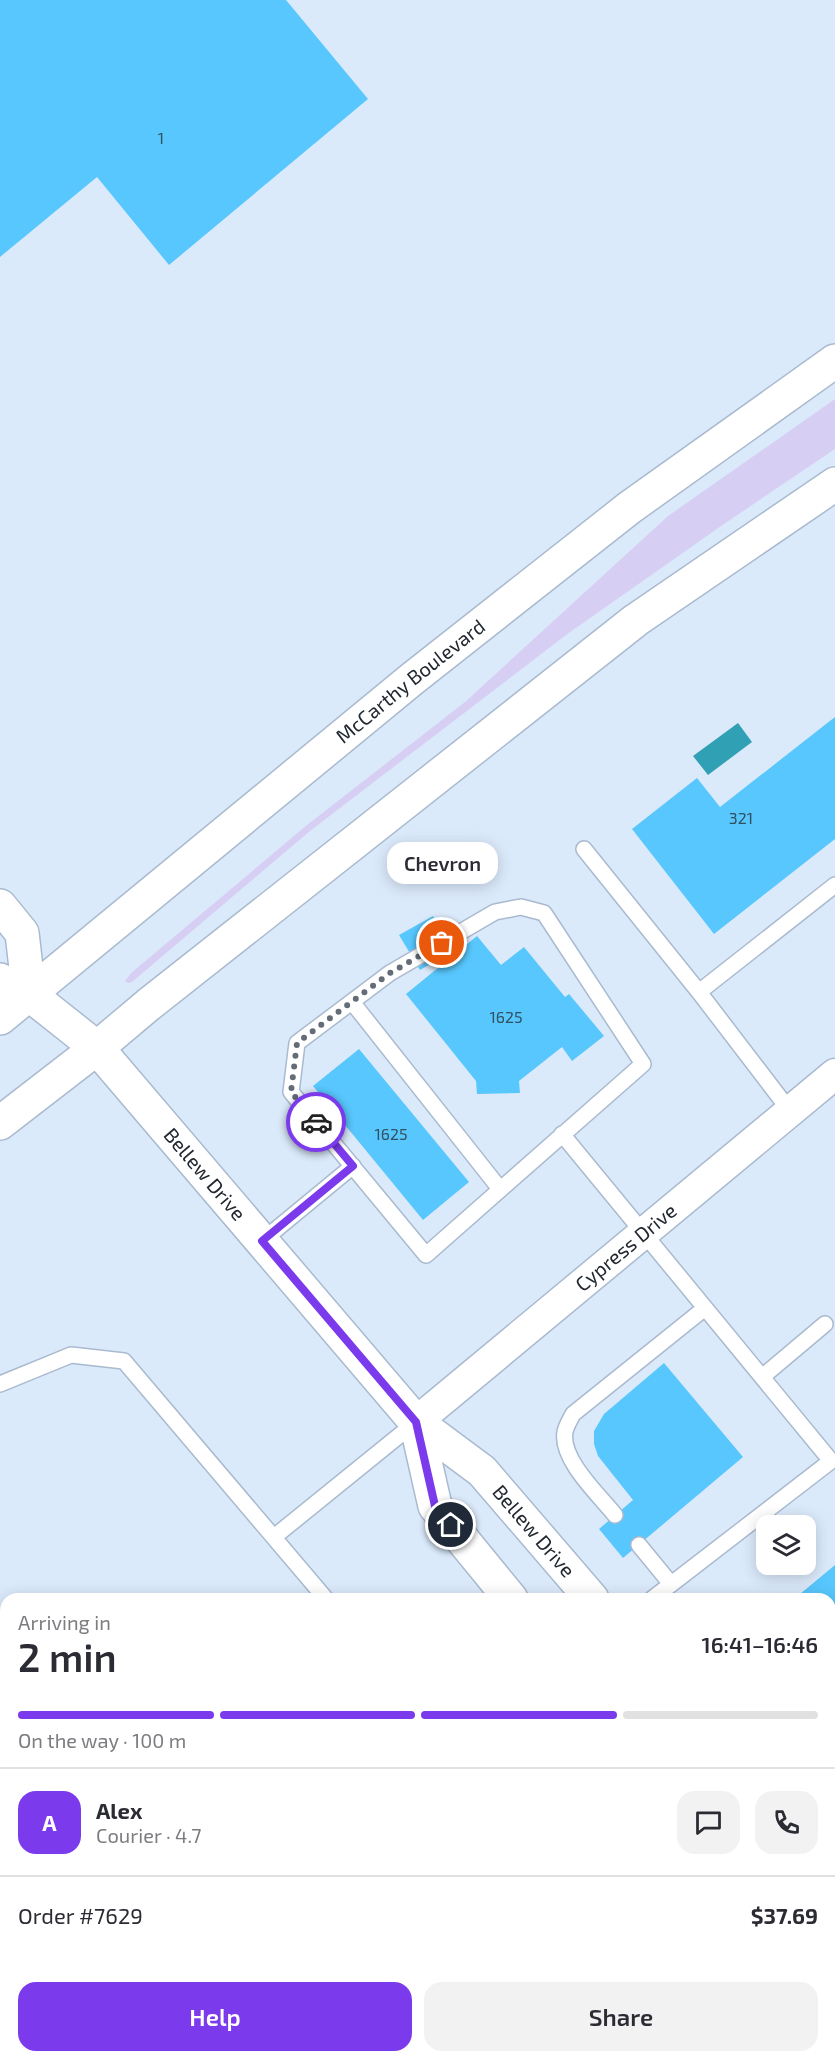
<!DOCTYPE html>
<html lang="en">
<head>
<meta charset="utf-8">
<style>
  body { margin:0; font-family:"Exo 2",sans-serif; background:#f2f2f3; color:#2b2b33; height:100vh; display:flex; flex-direction:column; font-size:22px; white-space:nowrap }
  * { box-sizing:border-box; margin:0 }
  p { font-size:20px; color:#7c7c81 }
  .icon { flex:none; width:33px; height:33px; fill:none; stroke:currentColor; stroke-width:2; stroke-linecap:round; stroke-linejoin:round }
  .map { position:relative; flex:1; overflow:hidden }
  .sheet { position:absolute; left:0px; top:1593px; width:836px; height:470px; display:flex; flex-direction:column; background:#fff; border-radius:18px 18px 0 0; box-shadow:0 3px 15px #0003 }
  .sheet>* { flex:none }
  .buttons { position:absolute; left:756px; top:1515px; display:grid; gap:12px }
  .buttons a { display:grid; place-items:center; width:60px; height:60px; border-radius:12px; background:#fff; box-shadow:0 3px 15px #0003; font-size:30px }
  .pin { position:absolute; display:grid; place-items:center; width:51px; height:51px; color:#fff; margin:-26px; border:3px solid #fff; border-radius:50%; box-shadow:0 2px 6px #0007 }
  .courier { position:absolute; display:grid; place-items:center; width:60px; height:60px; margin:-30px; border:4px solid #7c3aed; border-radius:50%; background:#fff; color:#222; box-shadow:0 2px 8px #0007 }
  .bubble { position:absolute; height:42px; border-radius:18px; background:#fff; box-shadow:0 3px 15px #0003; font-size:20px; font-weight:600; line-height:42px; text-align:center }
  .head em { font-style:normal; font-weight:600 }
  .head div { display:flex; flex-direction:column-reverse }
  .head { display:flex; align-items:center; justify-content:space-between; height:102px; padding:0 18px }
  h1 { font-size:39px; font-weight:600; line-height:45px }
  .bar { display:grid; grid-template-columns:repeat(4,1fr); gap:9px 6px; align-content:center; height:72px; padding:0 18px }
  .bar i { height:8px; border-radius:4px; background:#e1e1e2 }
  .bar .active { background:#7c3aed }
  .bar p { grid-column:span 4 }
  .line { display:flex; align-items:center; gap:15px; padding:0 18px; border-top:2px solid #e1e1e2 }
  .line div { flex:1 }
  .round { display:grid; place-items:center; flex:none; width:63px; height:63px; border-radius:18px; background:#f2f2f3 }
  .action { display:flex; gap:12px; margin-top:auto; padding:12px 18px }
  .action a { flex:1; height:69px; border-radius:18px; background:#7c3aed; color:#fff; font-size:24px; font-weight:600; line-height:69px; text-align:center }
  .action a+a { background:#f2f2f3; color:#2b2b33 }
  .map>svg:first-child { display:block }
  .green { fill:#d6cff3 }
  .water { fill:#30a0b4 }
  .building { fill:#58c7fd }
  .lines { fill:none; stroke-linecap:round; stroke-linejoin:round }
  .service-casing { stroke:#a9bacf; stroke-width:18 }
  .minor-casing { stroke:#a9bacf; stroke-width:33 }
  .tertiary-casing { stroke:#a9bacf; stroke-width:36 }
  .secondary-casing { stroke:#a9bacf; stroke-width:36 }
  .service { stroke:#fff; stroke-width:15 }
  .minor { stroke:#fff; stroke-width:30 }
  .tertiary { stroke:#fff; stroke-width:33 }
  .secondary { stroke:#fff; stroke-width:33 }
  .done { stroke:#636c77; stroke-width:6; stroke-dasharray:0 10.8 }
  .route { stroke:#7c3aed; stroke-width:8 }
  .labels { text-anchor:middle; stroke-width:4.5; stroke-linejoin:round; paint-order:stroke }
  .number-label { font-size:16px; fill:#305063 }
  .street-label { font-size:20px; fill:#222830; stroke:#dbeafb }
</style>
</head>
<body>
<div class="map">
<svg width="835" height="2062" viewBox="0 0 835 2062">
  <rect width="100%" height="100%" fill="#dbeafb"/>
  <path class="green" d="M 835,399 L 835,449 L 724,524 L 566,635 L 310,831 L 132,982 L 128,983 L 125,981 L 131,973 L 307,825 L 465,702 L 668,516 Z"/>
  <path class="water" d="M 738,723 L 752,742 L 708,775 L 693,756 Z"/>
  <path class="building" d="M 0,0 L 286,0 L 368,99 L 169,265 L 97,177 L 0,257 Z
    M 835,717 L 835,839 L 714,934 L 632,829 L 697,778 L 720,807 Z
    M 433,916 L 453,951 L 420,970 L 399,935 Z
    M 477,936 L 501,965 L 524,947 L 565,997 L 569,994 L 604,1036 L 572,1061 L 562,1047 L 519,1081 L 520,1093 L 477,1094 L 476,1081 L 406,994 Z
    M 359,1049 L 469,1182 L 423,1220 L 313,1086 Z
    M 664,1363 L 743,1457 L 623,1558 L 599,1529 L 633,1500 L 598,1456 L 594,1444 L 594,1431 L 604,1414 Z
    M 835,1565 L 835,1687 L 830,1692 L 830,1599 L 794,1599 Z"/>
  <g class="lines">
    <g class="service-casing">
      <path id="service" d="M 584,849 L 699,992 L 790,1111
        M 521,907 L 544,913 L 643,1064 L 426,1255 L 291,1092 L 297,1043 L 390,973 L 495,912 Z
        M 699,992 L 835,885
        M 352,1002 L 500,1189
        M 562,1134 L 831,1461 L 652,1599
        M 262,1241 L 353,1166
        M 762,1377 L 825,1324
        M 0,1384 L 71,1355 L 124,1361 L 326,1599
        M 615,1515 C 599,1495 560,1459 565,1432 C 566,1426 570,1420 573,1414 L 705,1308
        M 274,1537 L 416,1422
        M 639,1545 L 671,1584
        M 830,1739 L 835,1734
        M 0,1927 L 6,1927
        M 716,2056 L 720,2062
        M 124,2062 L 124,2056"/>
    </g>
    <g class="minor-casing">
      <g id="minor">
        <path id="s1" d="M 416,1422 L 835,1074"/>
      </g>
    </g>
    <g class="tertiary-casing">
      <g id="tertiary">
        <path d="M 0,906 L 22,933 L 29,994"/>
        <path id="s2" d="M 0,980 L 29,994 L 97,1048 L 416,1422 L 482,1471 L 592,1599"/>
        <path d="M 416,1422 L 435,1506 L 511,1599"/>
        <path d="M 830,1929 L 835,1936"/>
      </g>
    </g>
    <g class="secondary-casing">
      <g id="secondary">
        <path id="s3" d="M 0,1018 L 412,679 L 629,508 L 835,361"/>
        <path d="M 0,1123 L 97,1048 L 148,1005 L 636,620 L 835,484"/>
      </g>
    </g>
    <use href="#service" class="service"/>
    <use href="#minor" class="minor"/>
    <use href="#tertiary" class="tertiary"/>
    <use href="#secondary" class="secondary"/>
  </g>
  <g class="lines">
    <path class="done" d="M 316,1122 L 291,1092 L 297,1043 L 390,973 L 442,943"/>
    <path class="route" d="M 316,1122 L 353,1166 L 262,1241 L 416,1422 L 435,1506 L 451,1525"/>
  </g>
  <g class="labels">
    <g class="number-label">
      <text x="161" y="144">1</text>
      <text x="741" y="824">321</text>
      <text x="506" y="1023">1625</text>
      <text x="391" y="1140">1625</text>
    </g>
    <g class="street-label">
      <text dy="7" stroke="none"><textPath href="#s3" startOffset="531">McCarthy Boulevard</textPath></text>
      <text dy="7" stroke="none"><textPath href="#s2" startOffset="285">Bellew Drive</textPath></text>
      <text dy="7" stroke="none"><textPath href="#s1" startOffset="273">Cypress Drive</textPath></text>
      <text dy="7" stroke="none"><textPath href="#s2" startOffset="772">Bellew Drive</textPath></text>
    </g>
  </g>
</svg>
<div class="buttons">
<a><svg class="icon" aria-label="layers" viewBox="0 0 24 24"><path d="M12 4l9 5-9 5-9-5zM3 14l9 5 9-5"/></svg></a>
</div>
<div class="pin" style="left:442px;top:943px;background:#ea580c"><svg class="icon" aria-label="bag" viewBox="0 0 24 24"><path d="M5 8h14l-1 12H6zM9 8a3 3 0 0 1 6 0"/></svg></div>
<div class="pin" style="left:451px;top:1525px;background:#1f2937"><svg class="icon" aria-label="home" viewBox="0 0 24 24"><path d="M3 11l9-7 9 7M6 9v11h12V9"/></svg></div>
<div class="courier" style="left:316px;top:1122px"><svg class="icon" aria-label="car" viewBox="0 0 24 24"><path d="M5 17H2v-5l4-1 3-4h7l3 4 3 1v5h-3M9 17h6M6 11h13"/><circle cx="7" cy="17" r="2"/><circle cx="17" cy="17" r="2"/></svg></div>
<div class="bubble" style="left:387px;top:842px;width:111px">Chevron</div>
<section class="sheet">
<div class="head"><div><h1>2 min</h1><p>Arriving in</p></div><em>16:41–16:46</em></div>
<div class="bar"><i class="active"></i><i class="active"></i><i class="active"></i><i></i><p>On the way · 100 m</p></div>
<div class="line" style="height:108px"><b class="round" style="background:#7c3aed;color:#fff">A</b><div><b>Alex</b><p>Courier · 4.7</p></div><a class="round"><svg class="icon" aria-label="chat" viewBox="0 0 24 24"><path d="M4 5h16v11H9l-5 4z"/></svg></a><a class="round"><svg class="icon" aria-label="phone" viewBox="0 0 24 24"><path d="M5 4h4l2 5-3 2q2 4 5 5l2-3 5 2v4C11 20 4 13 5 4z"/></svg></a></div>
<div class="line" style="height:78px"><div>Order #7629</div><b>$37.69</b></div>
<div class="action"><a>Help</a><a>Share</a></div>
</section>
</div>
</body>
</html>
